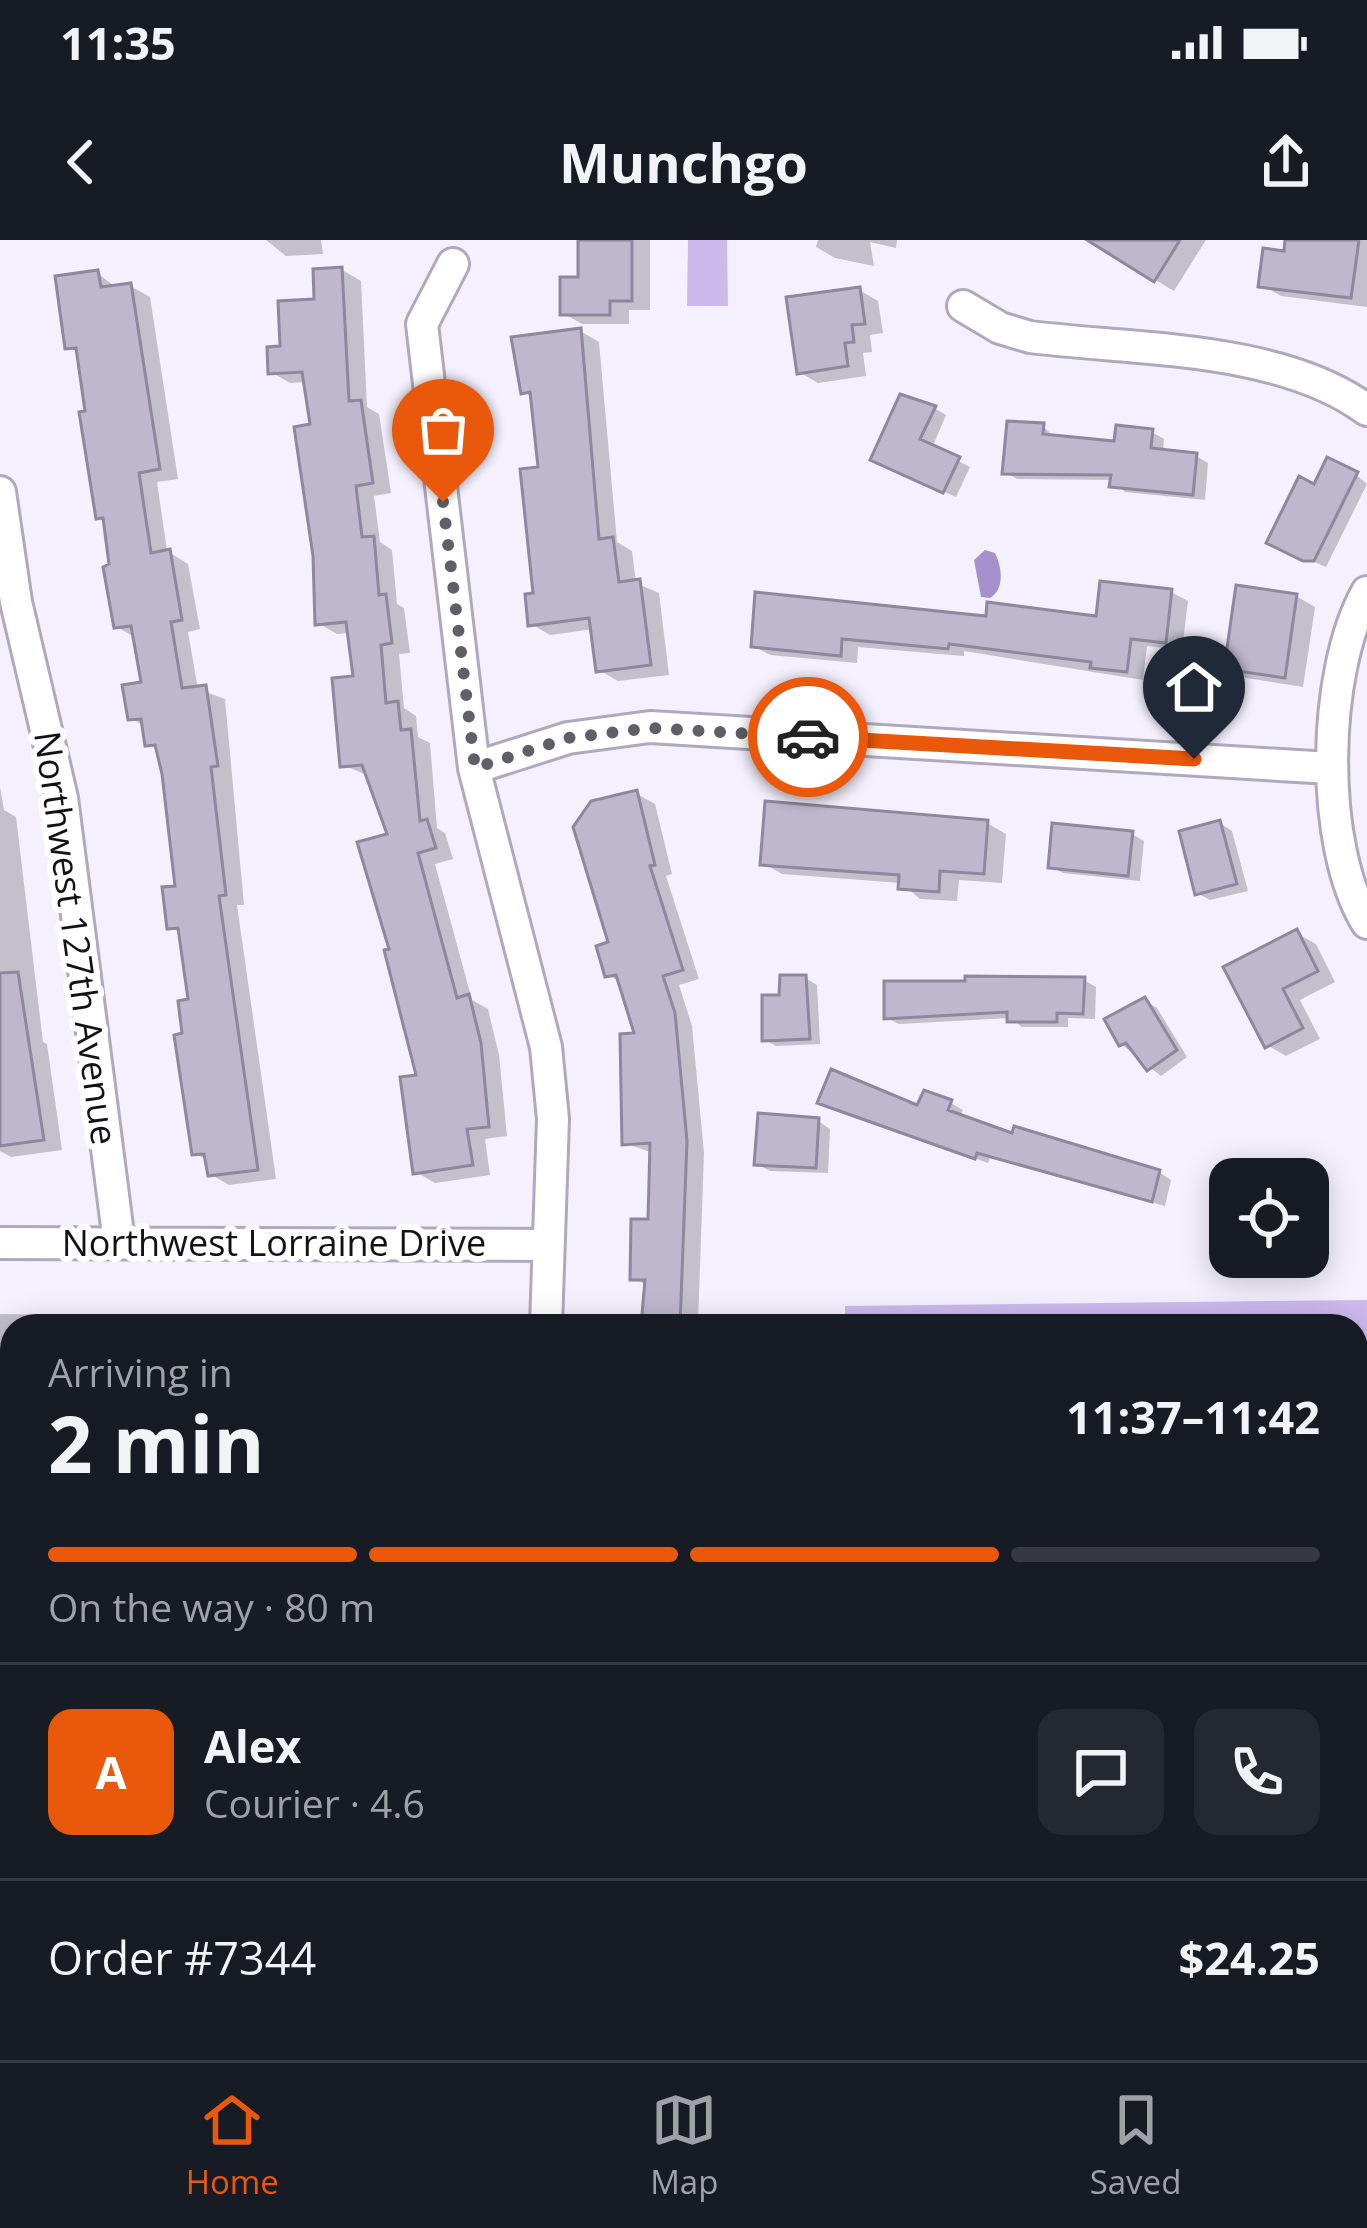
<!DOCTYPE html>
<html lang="en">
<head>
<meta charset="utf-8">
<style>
  body { margin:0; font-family:"Open Sans",sans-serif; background:#242831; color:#f1f3f6; height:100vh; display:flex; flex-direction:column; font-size:45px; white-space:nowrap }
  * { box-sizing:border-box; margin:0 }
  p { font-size:39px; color:#9ea1a6 }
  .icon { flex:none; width:66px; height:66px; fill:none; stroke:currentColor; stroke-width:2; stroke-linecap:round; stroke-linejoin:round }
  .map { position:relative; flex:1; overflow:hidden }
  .sheet { position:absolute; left:0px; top:1074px; width:1368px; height:747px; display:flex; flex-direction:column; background:#171b24; border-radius:36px 36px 0 0; box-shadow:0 6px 30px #0003 }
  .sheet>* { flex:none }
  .controls { position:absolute; left:1209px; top:918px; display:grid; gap:24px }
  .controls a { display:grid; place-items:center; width:120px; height:120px; border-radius:24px; background:#171b24; box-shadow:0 6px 30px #0003; font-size:60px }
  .pin { position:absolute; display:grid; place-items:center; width:102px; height:102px; color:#fff; margin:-123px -51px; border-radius:50% 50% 50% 0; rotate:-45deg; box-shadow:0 0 12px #0007 }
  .pin .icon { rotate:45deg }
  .courier { position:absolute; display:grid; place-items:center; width:120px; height:120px; margin:-60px; border:9px solid #ea580c; border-radius:50%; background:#fff; color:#222; box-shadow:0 3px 15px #0007 }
  .summary em { font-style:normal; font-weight:700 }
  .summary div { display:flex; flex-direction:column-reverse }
  .summary { display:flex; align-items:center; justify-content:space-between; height:204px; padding:0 48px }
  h1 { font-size:78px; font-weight:700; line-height:90px }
  .bar { display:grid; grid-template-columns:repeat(4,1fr); gap:18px 12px; align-content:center; height:144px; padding:0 48px }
  .bar i { height:15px; border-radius:9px; background:#363941 }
  .bar .on { background:#ea580c }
  .bar p { grid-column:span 4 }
  .line { display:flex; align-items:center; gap:30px; padding:0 48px; border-top:3px solid #363941 }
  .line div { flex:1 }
  .round { display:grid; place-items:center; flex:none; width:126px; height:126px; border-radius:24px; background:#242831 }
  .status { display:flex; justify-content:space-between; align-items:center; height:84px; padding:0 60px; background:#171b24; direction:ltr }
  .status svg { height:33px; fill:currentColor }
  header { display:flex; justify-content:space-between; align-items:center; height:156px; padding:0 48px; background:#171b24; font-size:54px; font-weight:700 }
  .tab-bar { display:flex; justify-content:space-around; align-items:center; height:168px; border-top:3px solid #363941; background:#171b24; font-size:33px; color:#9ea1a6 }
  .tab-bar a { display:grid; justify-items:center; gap:6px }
  .tab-bar .on { color:#ea580c }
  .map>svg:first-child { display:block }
  .green { fill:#ccbaed }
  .water { fill:#a690cd }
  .shadow { fill:#0003 }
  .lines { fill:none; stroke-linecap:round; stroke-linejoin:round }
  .stream { stroke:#a690cd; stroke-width:10 }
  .building { fill:#bfb7ce; stroke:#8e879d; stroke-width:3 }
  .minor-casing { stroke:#b0a8bf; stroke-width:36 }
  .minor { stroke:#fff; stroke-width:30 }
  .done { stroke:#625e68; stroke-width:12; stroke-dasharray:0 21.6 }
  .route { stroke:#ea580c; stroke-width:15 }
  .labels { text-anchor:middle; stroke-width:12; stroke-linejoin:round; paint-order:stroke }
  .street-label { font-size:36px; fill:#131018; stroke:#fff }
</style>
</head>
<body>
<div class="status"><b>11:35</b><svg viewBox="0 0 49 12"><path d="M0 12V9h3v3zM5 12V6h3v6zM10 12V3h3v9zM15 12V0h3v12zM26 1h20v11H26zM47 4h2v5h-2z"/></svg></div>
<header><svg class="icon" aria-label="back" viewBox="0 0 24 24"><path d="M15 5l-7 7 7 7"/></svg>Munchgo<svg class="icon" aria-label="share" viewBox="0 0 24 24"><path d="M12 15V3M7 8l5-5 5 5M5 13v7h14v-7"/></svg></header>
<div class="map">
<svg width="1367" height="1820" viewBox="0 0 1367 1820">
  <rect width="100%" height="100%" fill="#f4f0fe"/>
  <path class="green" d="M 688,0 L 727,0 L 728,66 L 687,66 Z
    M 1367,1060 L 1367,1196 L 1356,1195 L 1356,1086 L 845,1086 L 845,1066 Z
    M 12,1217 L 12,1510 L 0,1511 L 0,1219 Z
    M 213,1809 L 527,1809 L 528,1820 L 217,1820 Z"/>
  <path class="water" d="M 985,310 L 995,313 C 1002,327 1005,349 990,358 L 981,357 L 974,320 Z"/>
  <path class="shadow" d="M 266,0 L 321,0 L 323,14 L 286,16 Z
    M 581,0 L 650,0 L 650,70 L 629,70 L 629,84 L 582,84 L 563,73 L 581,40 Z
    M 818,0 L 897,0 L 896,8 L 870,2 L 874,26 L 835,18 L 816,7 Z
    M 1087,0 L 1206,0 L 1174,51 Z
    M 1288,0 L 1367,0 L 1367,67 L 1281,56 L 1262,45 L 1286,14 Z
    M 342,30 L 361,41 L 367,167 L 379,174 L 391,253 L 374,256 L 380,302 L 392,310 L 397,364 L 404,368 L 410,413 L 399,414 L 404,468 L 416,476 L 418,497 L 430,503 L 437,588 L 445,593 L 453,619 L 435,624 L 472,760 L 488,769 L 499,815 L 507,896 L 485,899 L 490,935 L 435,943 L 416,932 L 420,838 L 393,711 L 391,596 L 369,536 L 343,525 L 357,439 L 351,393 L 337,394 L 318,383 L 314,187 L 306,142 L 290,143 L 271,132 Z
    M 97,33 L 117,48 L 130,46 L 150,57 L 178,239 L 157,242 L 167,311 L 188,324 L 200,389 L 188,392 L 198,449 L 225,459 L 244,665 L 237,665 L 276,939 L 229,945 L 210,934 L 208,921 L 195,913 L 185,795 L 191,762 L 182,694 L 170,687 L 179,648 L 160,511 L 148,504 L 145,487 L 131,478 L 145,444 L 136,398 L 117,387 L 80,114 L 68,107 Z
    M 859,50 L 878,61 L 883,93 L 870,95 L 872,112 L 863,113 L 866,136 L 818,143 L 799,132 Z
    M 580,91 L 599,102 L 617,302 L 632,311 L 636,343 L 659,353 L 669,435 L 618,441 L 599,430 L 594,389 L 550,395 L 531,384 L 541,229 L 533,158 L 524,152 Z
    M 934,168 L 946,175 L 932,208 L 970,227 L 956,257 L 886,226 Z
    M 1043,186 L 1055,198 L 1117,204 L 1152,192 L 1164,199 L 1163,212 L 1196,216 L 1208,223 L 1205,260 L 1125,252 L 1113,240 L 1017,239 L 1005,232 Z
    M 1356,235 L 1367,244 L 1326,327 L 1282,308 L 1315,248 Z
    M 1171,352 L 1188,361 L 1182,410 L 1147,406 L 1143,440 L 964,411 L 964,416 L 858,407 L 857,423 L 770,415 L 754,406 L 988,379 L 1099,379 Z
    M 1296,356 L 1315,367 L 1303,447 L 1246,438 L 1227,427 Z
    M 0,547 L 4,570 L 16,577 L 43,802 L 47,804 L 62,910 L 11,917 L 0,911 Z
    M 637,554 L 655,564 L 672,634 L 666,636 L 699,739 L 679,745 L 692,786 L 704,913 L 698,1083 L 703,1086 L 644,1086 L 648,1046 L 633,1038 L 651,982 L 653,913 L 625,903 L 637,795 L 622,743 L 608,735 Z
    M 987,583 L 1006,594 L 1002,643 L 959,640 L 957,661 L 920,659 L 901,643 L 782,634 L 763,623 Z
    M 1220,583 L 1232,591 L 1248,651 L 1210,660 L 1197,653 Z
    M 1132,594 L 1144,601 L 1140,641 L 1063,633 L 1051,626 Z
    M 1296,693 L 1316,704 L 1335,742 L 1300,760 L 1320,799 L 1286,816 L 1267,805 Z
    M 805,738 L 817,745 L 820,804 L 776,806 L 765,800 L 782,758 Z
    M 1084,740 L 1096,747 L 1095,779 L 1068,778 L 1068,787 L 1022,787 L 1010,778 L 899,784 L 887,778 Z
    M 1145,761 L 1157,768 L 1187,817 L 1161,836 L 1121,804 Z
    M 821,862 L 918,869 L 951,863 L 963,870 L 960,877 L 1014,897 L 1159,932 L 1171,940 L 1165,966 L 990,918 L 988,923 Z
    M 818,881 L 830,889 L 828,933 L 770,931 L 757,924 Z
    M 0,1074 L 82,1075 L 100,1086 L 12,1086 L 12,1135 L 0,1135 Z
    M 166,1074 L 222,1076 L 240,1086 L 166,1086 Z
    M 497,1077 L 512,1086 L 310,1086 L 310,1078 Z
    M 1356,1274 L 1367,1274 L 1367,1365 L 1356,1366 Z
    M 1356,1502 L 1367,1502 L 1367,1558 L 1356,1555 Z
    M 0,1609 L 12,1609 L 12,1674 L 0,1674 Z
    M 1357,1726 L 1367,1726 L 1367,1785 L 1356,1785 Z
    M 638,1809 L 1292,1809 L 1292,1814 L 1173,1810 L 1173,1820 L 1070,1820 L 1056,1812 L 993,1812 L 993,1817 L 944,1820 L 638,1820 Z
    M 199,1813 L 210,1820 L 185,1820 Z"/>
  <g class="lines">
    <path class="stream" d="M 1356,1124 L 1367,1123
      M 0,1254 L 12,1256"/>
  </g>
  <path class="building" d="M 578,0 L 632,0 L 632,61 L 610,61 L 610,75 L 560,75 L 560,37 L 578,37 Z
    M 1087,0 L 1180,0 L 1154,42 Z
    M 1285,0 L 1359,0 L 1351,58 L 1258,47 L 1263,8 L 1284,11 Z
    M 342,27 L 349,161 L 361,160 L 373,243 L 356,246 L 362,297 L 374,296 L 379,355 L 386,354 L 392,403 L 381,405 L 386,463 L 398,461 L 401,490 L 411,489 L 420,581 L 427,579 L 436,608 L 418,613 L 457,758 L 469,754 L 481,803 L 489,887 L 467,889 L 473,925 L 413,934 L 400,837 L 416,835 L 384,710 L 389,709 L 357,602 L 387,594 L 362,525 L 340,527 L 332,438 L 353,436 L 346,382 L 315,385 L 313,316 L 294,187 L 310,184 L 302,132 L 268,134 L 267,107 L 280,106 L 278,61 L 314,59 L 313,29 Z
    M 98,30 L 101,47 L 131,43 L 160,229 L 139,233 L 151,313 L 170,309 L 182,380 L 171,382 L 182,448 L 206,445 L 218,526 L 211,527 L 226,655 L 219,656 L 258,930 L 208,936 L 204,914 L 192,915 L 174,795 L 182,793 L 178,761 L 188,759 L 178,688 L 167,689 L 162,647 L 175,646 L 162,534 L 155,505 L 145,506 L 141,479 L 128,480 L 122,445 L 141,442 L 131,386 L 114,388 L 103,327 L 109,324 L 103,278 L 96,279 L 79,172 L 85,171 L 76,108 L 65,109 L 55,36 Z
    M 860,47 L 865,84 L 852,85 L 854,102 L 845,103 L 848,126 L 797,134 L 786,57 Z
    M 581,88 L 599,299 L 613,297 L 619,342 L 640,339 L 651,425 L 596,432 L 589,378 L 528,386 L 525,354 L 533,353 L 520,229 L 538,227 L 530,152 L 521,154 L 511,97 Z
    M 900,154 L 936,166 L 920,199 L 960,217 L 943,253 L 870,220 Z
    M 1007,181 L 1044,183 L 1043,194 L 1114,201 L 1116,185 L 1153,189 L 1151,208 L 1197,213 L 1193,255 L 1109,247 L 1111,235 L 1002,234 Z
    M 1327,217 L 1358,232 L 1314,321 L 1303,321 L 1266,303 L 1299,236 L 1314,244 Z
    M 1100,341 L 1172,349 L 1166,403 L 1131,399 L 1127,432 L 1090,428 L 1091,422 L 949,404 L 948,409 L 842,399 L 841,416 L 751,407 L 755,352 L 986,376 L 987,362 L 1096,376 Z
    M 1236,345 L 1297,354 L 1285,438 L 1224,429 Z
    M 637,550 L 655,625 L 650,626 L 683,730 L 663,736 L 675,773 L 687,901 L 680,1086 L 641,1086 L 645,1040 L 630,1040 L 631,979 L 648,979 L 650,903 L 622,905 L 620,794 L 634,793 L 616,735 L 605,737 L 596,706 L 608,702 L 573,587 L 591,561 Z
    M 765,561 L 988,580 L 984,634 L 940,631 L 939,652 L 898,649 L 899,635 L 760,625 Z
    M 1220,580 L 1237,644 L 1195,655 L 1179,591 Z
    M 1052,583 L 1133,591 L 1128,636 L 1048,628 Z
    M 1297,689 L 1318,731 L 1283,749 L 1303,788 L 1265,808 L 1223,727 Z
    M 18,732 L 44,900 L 0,906 L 0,733 Z
    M 780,735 L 806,735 L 810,799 L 762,801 L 762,755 L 779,755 Z
    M 965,736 L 1085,737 L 1083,774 L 1057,773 L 1057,782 L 1007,782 L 1007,772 L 884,779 L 884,741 L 965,741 Z
    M 1145,757 L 1177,810 L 1147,831 L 1126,803 L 1119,806 L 1104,779 Z
    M 831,829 L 917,865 L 924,850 L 952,860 L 948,870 L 1012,893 L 1014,886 L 1160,930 L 1152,962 L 977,913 L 975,919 L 817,863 Z
    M 758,873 L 819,878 L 816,928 L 754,925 Z"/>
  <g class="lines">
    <g class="minor-casing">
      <path id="minor" d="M 453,24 L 422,84 L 474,528 L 546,807 L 553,879 L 546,1086
        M 963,66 L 1000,88 L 1030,97 C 1135,110 1281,106 1367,170
        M 0,252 L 16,362 L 62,558 L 119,1002
        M 1367,352 C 1322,432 1319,605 1367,683
        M 474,528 L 568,498 L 650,487 L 1330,528
        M 0,1003 L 548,1005
        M 1356,1418 L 1367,1418
        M 0,1545 L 12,1545
        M 563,1809 L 563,1820"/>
    </g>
    <use href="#minor" class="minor"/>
  </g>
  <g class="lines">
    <path class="done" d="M 443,262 L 475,528 L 568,498 L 650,488 L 808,497"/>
    <path class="route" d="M 808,497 L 1194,519"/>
  </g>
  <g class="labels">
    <g class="street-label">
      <text transform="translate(76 698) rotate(82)" y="13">Northwest 127th Avenue</text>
      <text x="274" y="1016">Northwest Lorraine Drive</text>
    </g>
  </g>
</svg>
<div class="controls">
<a><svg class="icon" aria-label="locate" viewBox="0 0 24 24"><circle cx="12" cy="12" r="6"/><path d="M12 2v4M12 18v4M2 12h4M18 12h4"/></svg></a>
</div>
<div class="pin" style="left:443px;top:262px;background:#ea580c"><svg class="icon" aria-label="bag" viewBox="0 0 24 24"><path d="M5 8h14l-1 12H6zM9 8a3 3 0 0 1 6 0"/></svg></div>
<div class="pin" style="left:1194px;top:519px;background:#1f2937"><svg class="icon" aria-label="home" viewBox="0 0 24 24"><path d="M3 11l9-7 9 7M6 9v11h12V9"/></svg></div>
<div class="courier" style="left:808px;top:497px"><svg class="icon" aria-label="car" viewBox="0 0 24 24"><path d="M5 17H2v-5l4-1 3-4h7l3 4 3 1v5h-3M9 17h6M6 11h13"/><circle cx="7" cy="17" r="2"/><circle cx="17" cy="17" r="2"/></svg></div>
<section class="sheet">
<div class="summary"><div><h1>2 min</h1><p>Arriving in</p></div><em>11:37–11:42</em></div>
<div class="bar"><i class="on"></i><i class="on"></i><i class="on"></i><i></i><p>On the way · 80 m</p></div>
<div class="line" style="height:216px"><b class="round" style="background:#ea580c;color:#fff">A</b><div><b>Alex</b><p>Courier · 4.6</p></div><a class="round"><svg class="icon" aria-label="chat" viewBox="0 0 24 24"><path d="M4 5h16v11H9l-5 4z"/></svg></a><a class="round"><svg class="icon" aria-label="phone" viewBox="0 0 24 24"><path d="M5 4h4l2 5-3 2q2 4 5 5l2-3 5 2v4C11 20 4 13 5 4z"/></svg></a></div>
<div class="line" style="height:156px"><div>Order #7344</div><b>$24.25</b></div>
</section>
</div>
<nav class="tab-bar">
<a class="on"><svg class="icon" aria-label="home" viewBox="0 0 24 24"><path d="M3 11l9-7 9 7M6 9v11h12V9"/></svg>Home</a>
<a><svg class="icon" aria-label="map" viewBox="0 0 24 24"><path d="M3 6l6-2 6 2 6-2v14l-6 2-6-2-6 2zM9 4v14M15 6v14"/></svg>Map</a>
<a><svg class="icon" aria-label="saved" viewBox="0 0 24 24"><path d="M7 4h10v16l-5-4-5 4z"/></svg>Saved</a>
</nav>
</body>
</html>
